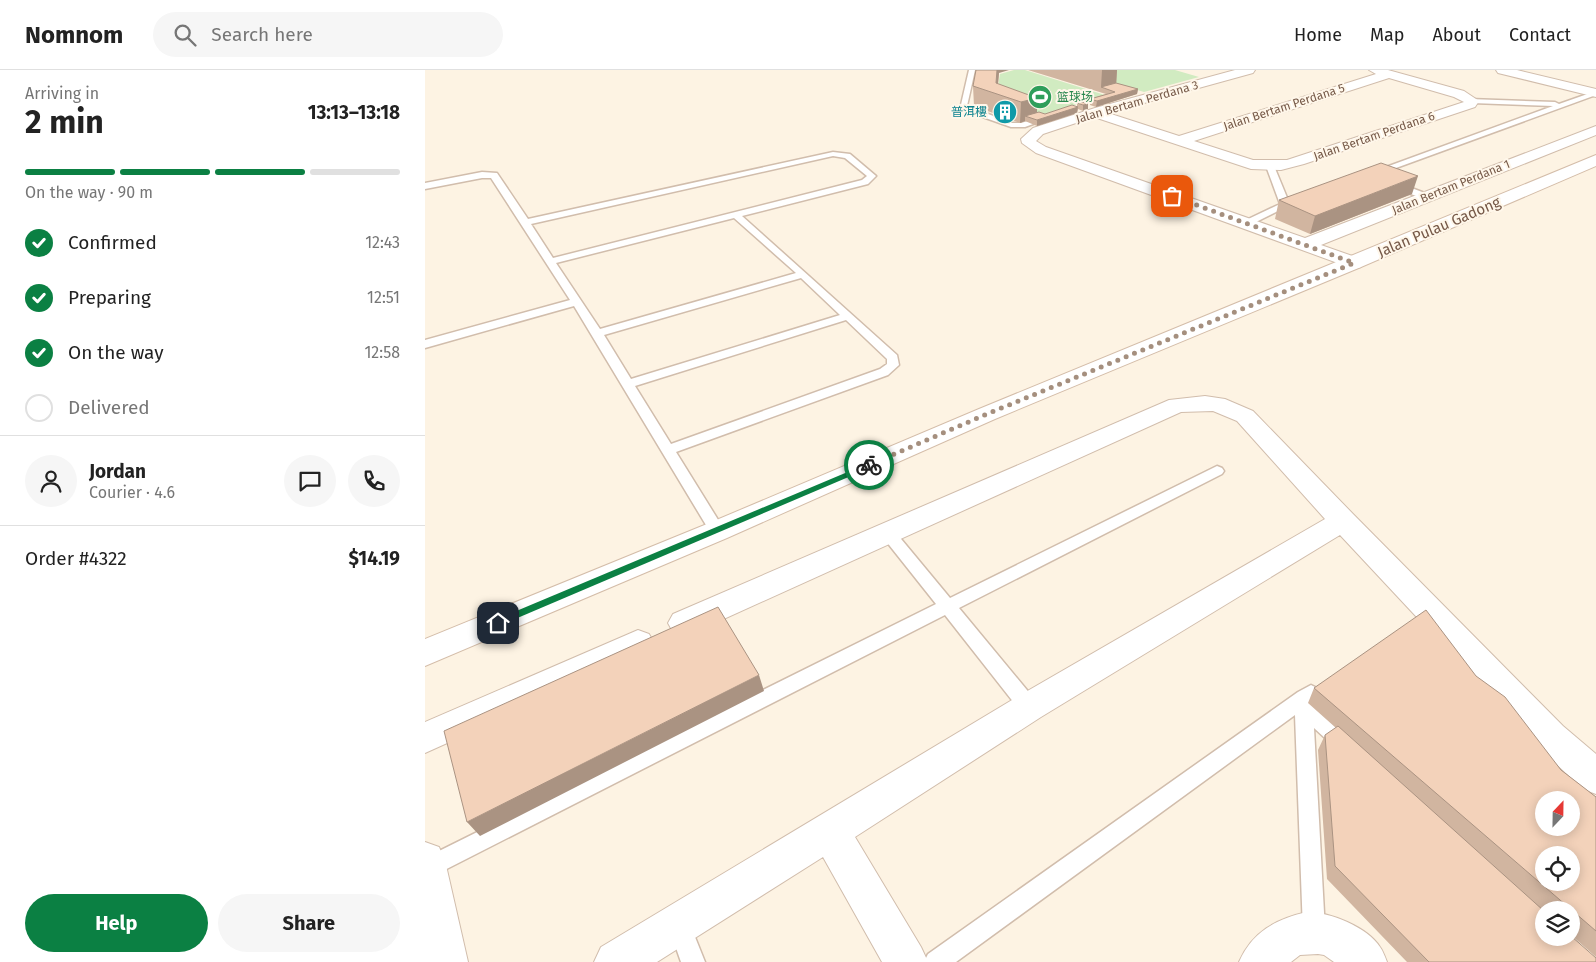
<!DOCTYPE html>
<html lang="en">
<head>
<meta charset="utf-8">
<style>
  body { margin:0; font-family:"Fira Sans","Noto Sans SC",sans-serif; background:#f6f6f6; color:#222; height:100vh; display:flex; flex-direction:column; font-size:19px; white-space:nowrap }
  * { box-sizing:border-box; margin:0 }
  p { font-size:16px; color:#767676 }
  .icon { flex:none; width:28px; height:28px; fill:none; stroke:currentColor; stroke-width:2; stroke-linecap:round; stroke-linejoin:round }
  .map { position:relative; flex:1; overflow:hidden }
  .details { display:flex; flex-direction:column; background:#fff; width:425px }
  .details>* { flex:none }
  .needle { width:32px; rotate:22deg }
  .controls { position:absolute; left:1110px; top:721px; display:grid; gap:10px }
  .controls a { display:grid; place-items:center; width:45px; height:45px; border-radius:50%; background:#fff; box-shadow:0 2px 12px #0003; font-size:25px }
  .pin { position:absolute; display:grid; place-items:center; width:42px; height:42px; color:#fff; margin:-21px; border-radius:10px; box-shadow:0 2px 8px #0006 }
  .courier { position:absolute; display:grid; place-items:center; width:50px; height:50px; margin:-25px; border:4px solid #0b8043; border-radius:50%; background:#fff; color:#222; box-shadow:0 1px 6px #0007 }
  .head em { font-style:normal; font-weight:700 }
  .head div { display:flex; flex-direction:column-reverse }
  .head { display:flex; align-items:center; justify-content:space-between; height:85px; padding:0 25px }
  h1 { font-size:32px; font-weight:700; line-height:38px }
  .bar { display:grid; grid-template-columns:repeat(4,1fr); gap:8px 5px; align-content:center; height:60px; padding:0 25px }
  .bar i { height:6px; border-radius:4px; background:#e0e0e0 }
  .bar .active { background:#0b8043 }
  .bar p { grid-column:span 4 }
  .line { display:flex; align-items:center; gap:12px; padding:0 25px; border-top:1px solid #e0e0e0 }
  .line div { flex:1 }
  .round { display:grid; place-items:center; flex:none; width:52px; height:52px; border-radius:26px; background:#f6f6f6 }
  ol { padding:0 25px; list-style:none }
  li { display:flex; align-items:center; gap:15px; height:55px }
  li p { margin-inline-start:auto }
  li .icon { padding:5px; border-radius:50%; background:#0b8043; color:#fff; stroke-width:4 }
  li:last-child { color:#767676 }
  li i { width:28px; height:28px; border:2px solid #e0e0e0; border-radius:50% }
  .cta { display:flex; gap:10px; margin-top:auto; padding:10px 25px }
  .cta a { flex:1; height:58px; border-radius:30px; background:#0b8043; color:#fff; font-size:20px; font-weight:700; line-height:58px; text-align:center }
  .cta a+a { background:#f6f6f6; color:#222 }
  header { display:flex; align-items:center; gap:30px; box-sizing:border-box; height:70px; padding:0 25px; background:#fff; border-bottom:1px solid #e0e0e0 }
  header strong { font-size:24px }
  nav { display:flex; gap:28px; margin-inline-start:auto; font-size:18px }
  .search { width:350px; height:45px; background:#f6f6f6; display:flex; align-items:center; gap:12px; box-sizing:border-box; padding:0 18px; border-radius:28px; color:#767676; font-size:19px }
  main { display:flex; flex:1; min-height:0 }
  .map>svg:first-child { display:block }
  .green { fill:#d1ebc1 }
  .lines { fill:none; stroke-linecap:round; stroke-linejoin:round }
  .lane-casing { stroke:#d1bdac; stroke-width:3 }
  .street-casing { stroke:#d1bdac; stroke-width:2 }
  .secondary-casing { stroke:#d4bda9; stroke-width:2 }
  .lane { fill:#fff; fill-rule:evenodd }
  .street { fill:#fff; fill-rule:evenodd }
  .secondary { fill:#fff; fill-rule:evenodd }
  .wall { fill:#d1b5a0 }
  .shaded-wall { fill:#aa9382 }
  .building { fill:#f3d2ba; stroke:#aa9382; fill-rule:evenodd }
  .route { fill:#0b8043 }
  .done { stroke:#a58f7e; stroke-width:5; stroke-dasharray:0 9 }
  .labels { text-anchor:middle; stroke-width:4; stroke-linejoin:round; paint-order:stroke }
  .far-leisure-label { font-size:12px; fill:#27864d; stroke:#fff7ea; text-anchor:start }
  .far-street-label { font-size:12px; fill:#765948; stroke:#fff7ea }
  .far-culture-label { font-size:12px; fill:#0d838f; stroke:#fff7ea; text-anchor:end }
  .street-label { font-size:15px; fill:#765948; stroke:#fff7ea }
</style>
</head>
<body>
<header>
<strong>Nomnom</strong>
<div class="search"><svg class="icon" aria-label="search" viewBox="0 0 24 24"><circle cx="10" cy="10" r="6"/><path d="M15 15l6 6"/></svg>Search here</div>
<nav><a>Home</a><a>Map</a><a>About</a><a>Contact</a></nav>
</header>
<main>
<section class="details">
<div class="head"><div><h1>2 min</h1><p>Arriving in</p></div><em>13:13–13:18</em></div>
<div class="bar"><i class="active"></i><i class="active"></i><i class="active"></i><i></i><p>On the way · 90 m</p></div>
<ol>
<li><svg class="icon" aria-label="check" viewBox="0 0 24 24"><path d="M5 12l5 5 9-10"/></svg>Confirmed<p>12:43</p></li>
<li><svg class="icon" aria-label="check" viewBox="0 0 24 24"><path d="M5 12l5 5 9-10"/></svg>Preparing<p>12:51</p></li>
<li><svg class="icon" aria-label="check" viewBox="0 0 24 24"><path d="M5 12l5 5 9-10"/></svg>On the way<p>12:58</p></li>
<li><i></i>Delivered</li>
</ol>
<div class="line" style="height:90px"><a class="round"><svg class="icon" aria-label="person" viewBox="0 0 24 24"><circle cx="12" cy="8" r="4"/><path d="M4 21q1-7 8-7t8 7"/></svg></a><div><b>Jordan</b><p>Courier · 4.6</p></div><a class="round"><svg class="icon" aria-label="chat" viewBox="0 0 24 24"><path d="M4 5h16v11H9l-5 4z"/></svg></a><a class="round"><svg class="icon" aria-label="phone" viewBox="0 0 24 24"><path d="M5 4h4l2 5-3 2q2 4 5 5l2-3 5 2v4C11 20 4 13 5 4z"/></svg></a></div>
<div class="line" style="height:65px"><div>Order #4322</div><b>$14.19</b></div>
<div class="cta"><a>Help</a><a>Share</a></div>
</section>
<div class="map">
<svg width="1171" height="892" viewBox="0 0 1171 892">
  <rect width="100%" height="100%" fill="#fdf3e3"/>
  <path class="green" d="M 589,0 L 600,0 L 680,25 L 611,47 L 572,22 L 575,4 Z
    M 646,0 L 750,0 L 774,7 L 719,22 Z"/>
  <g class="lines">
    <g class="lane-casing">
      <path id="lane" d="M 544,0 L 550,0 L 542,36 L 587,53 L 596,53 L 623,45 L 627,47 L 600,57 L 586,57 L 535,39 Z
        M 1171,21 L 1171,25 L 949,106 L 942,104 L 1128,36 L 1047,33 L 1044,33 L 1044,29 L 1130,32 L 1134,34 Z
        M 408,82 L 425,84 L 451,106 L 443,114 L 317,146 L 472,285 L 474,295 L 463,305 L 251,382 L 300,461 L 297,465 L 292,466 L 287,465 L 149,236 L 0,278 L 0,270 L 145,230 L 66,108 L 57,108 L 0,119 L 0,113 L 57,102 L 72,103 L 103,149 ZM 408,86 L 420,88 L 442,106 L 437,110 L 128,188 L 106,154 ZM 309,148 L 371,203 L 175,259 L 131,193 ZM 376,208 L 415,245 L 206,309 L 179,265 ZM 421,250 L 462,289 L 462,294 L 455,299 L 246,374 L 210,316 Z
        M 842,94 L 849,96 L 863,130 L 870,127 L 875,130 L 825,155 L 819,155 L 819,151 L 855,134 L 841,96 Z
        M 968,111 L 1005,125 L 1006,127 L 1005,129 L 999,129 L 965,116 L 964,114 Z
        M 792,396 L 797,398 L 799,401 L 797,404 L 534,538 L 611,631 L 613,637 L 611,643 L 604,645 L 597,643 L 520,545 L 0,810 L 0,788 L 511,534 L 457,466 L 454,462 L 457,458 L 462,457 L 467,458 L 525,528 Z
        M 886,615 L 892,618 L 895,623 L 889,634 L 928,669 L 931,675 L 928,681 L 921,684 L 914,681 L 889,658 L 900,861 L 897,869 L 889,872 L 881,869 L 878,861 L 870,645 L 531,892 L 499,892 L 503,884 L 873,622 Z
        M 254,844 L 262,847 L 280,892 L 256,892 L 243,855 L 246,847 Z"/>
    </g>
    <g class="street-casing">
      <path id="street" d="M 810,0 L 830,0 L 828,3 L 683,43 L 754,66 L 951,4 L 944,0 L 963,0 L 1039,21 L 1054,31 L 1050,37 L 879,94 L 856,100 L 826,99 L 669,47 L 618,64 L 611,71 L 621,77 L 880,168 L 1171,56 L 1171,65 L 896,175 L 936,189 L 938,193 L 936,197 L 929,199 L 611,83 L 597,73 L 596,69 L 608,58 L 670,38 ZM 964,8 L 1029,27 L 1039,32 L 862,90 L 828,90 L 769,71 Z
        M 1071,0 L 1092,0 L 1171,19 L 1171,27 L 1073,3 Z
        M 780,326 L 800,329 L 828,341 L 928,444 L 1138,656 L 1171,684 L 1171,724 L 1158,719 L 1114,678 L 915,465 L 616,647 L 430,767 L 496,877 L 503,892 L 457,892 L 398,787 L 232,892 L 169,892 L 176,877 L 592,627 L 900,449 L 812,351 L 788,341 L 756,342 L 270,562 L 259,565 L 248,562 L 243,553 L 248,544 L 744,330 Z
        M 213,560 L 224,564 L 229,573 L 224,582 L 0,683 L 0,652 Z
        M 0,772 L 14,777 L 20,791 L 43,892 L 0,892 Z
        M 882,842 C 905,842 942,857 955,877 C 958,881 960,887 962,892 L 909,892 L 899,885 L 893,884 L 875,885 L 866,892 L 814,892 C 827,862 851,849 882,842 Z"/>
    </g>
    <g class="secondary-casing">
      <path id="secondary" d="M 1171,85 L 1171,96 L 936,197 L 570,349 L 302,468 L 0,596 L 0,569 L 282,454 L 554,339 Z"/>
    </g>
    <use href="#lane" class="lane"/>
    <use href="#street" class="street"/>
    <use href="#secondary" class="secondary"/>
  </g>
  <path class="wall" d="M 603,0 L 692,0 L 691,13 L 713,19 L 712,24 L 671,37 L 665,35 L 665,29 L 681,24 Z
    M 574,3 L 573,14 L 612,42 L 620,44 L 652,37 L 652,33 L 657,32 L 663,39 L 658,41 L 653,39 L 652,43 L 612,56 L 600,51 L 595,53 L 549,36 L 548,16 Z
    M 987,124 L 885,164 L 850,149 L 854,130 Z
    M 1051,606 L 1136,700 L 1171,727 L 1171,887 L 1146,865 L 1146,840 L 1119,840 L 1119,841 L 1171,892 L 982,892 L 902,809 L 893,680 L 900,665 L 911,658 L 883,633 L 889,618 Z"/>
  <path class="shaded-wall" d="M 571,0 L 584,0 L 574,3 L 572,24 L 571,13 Z
    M 677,0 L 692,0 L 691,18 L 676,17 Z
    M 713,19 L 712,24 L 671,37 L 672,31 Z
    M 612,28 L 612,48 L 600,46 L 600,51 L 595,53 L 596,32 Z
    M 663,34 L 663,39 L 658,41 L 658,35 Z
    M 653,37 L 652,43 L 612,56 L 612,50 Z
    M 993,106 L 987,124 L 885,164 L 890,146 Z
    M 334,605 L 339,621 L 55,766 L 42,752 Z"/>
  <path class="building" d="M 551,0 L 572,0 L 571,13 L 612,28 L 596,32 L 548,16 Z
    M 691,13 L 713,19 L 672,31 L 665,29 L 690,22 L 676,17 Z
    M 657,32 L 663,34 L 658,35 L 652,33 Z
    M 647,35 L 653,37 L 612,50 L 600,46 L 614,42 L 620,44 Z
    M 956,93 L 993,106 L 890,146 L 854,130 Z
    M 293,537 L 334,605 L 42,752 L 19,661 Z
    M 1001,540 L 1051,606 L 1080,627 L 1136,700 L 1171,727 L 1171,861 L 889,618 ZM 1119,730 L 1146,730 L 1146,758 L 1119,758 ZM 1119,785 L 1146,785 L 1146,812 L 1119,812 Z
    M 913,656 L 1119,841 L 1119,868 L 1146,868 L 1146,866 L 1171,888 L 1171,892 L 1004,892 L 910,796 L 900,665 Z"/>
  <path class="route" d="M 444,393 L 448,395 L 447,397 L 76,555 L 73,556 L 69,553 L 70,550 Z"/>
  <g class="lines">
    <path class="done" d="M 444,395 L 562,344 L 929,193 L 747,126"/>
  </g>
  <defs>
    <g id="stadium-disc" transform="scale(1.25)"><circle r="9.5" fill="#2e9e5b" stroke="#fff7ea"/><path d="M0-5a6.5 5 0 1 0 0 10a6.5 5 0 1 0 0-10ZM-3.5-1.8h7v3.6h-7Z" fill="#fff"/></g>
    <g id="building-disc" transform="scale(1.25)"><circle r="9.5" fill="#0f9aa8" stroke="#fff7ea"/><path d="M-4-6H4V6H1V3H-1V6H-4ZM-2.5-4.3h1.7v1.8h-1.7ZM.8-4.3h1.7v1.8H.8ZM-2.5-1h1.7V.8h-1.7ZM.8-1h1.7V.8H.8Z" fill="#fff"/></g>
  </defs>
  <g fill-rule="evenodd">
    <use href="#stadium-disc" x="615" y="27"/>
    <use href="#building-disc" x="580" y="42"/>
  </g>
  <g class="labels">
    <g class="far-leisure-label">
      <text x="632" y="31">篮球场</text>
    </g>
    <g class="far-street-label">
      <text transform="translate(712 32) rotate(-16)" y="4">Jalan Bertam Perdana 3</text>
      <text transform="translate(859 37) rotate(-18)" y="4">Jalan Bertam Perdana 5</text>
      <text transform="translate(949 66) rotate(-19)" y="4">Jalan Bertam Perdana 6</text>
      <text transform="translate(1026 117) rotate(-22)" y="4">Jalan Bertam Perdana 1</text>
    </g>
    <g class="far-culture-label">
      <text x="562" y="46">普洱樓</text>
    </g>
    <g class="street-label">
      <text transform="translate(1014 157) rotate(-23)" y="5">Jalan Pulau Gadong</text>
    </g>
  </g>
</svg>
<div class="controls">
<a><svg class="needle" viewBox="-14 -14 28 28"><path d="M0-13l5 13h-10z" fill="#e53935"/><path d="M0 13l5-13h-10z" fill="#767676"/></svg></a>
<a><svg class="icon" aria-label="locate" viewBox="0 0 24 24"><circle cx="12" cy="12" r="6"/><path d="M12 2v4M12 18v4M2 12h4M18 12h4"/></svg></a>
<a><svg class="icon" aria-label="layers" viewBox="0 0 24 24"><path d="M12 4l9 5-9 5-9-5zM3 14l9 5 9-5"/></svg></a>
</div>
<div class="pin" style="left:747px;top:126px;background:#ea580c"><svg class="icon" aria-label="bag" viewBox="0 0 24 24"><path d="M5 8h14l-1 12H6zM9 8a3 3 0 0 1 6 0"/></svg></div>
<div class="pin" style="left:73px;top:553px;background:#1f2937"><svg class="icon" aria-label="home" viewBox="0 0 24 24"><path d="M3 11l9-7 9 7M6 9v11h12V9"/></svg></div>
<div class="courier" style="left:444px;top:395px"><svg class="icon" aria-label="bike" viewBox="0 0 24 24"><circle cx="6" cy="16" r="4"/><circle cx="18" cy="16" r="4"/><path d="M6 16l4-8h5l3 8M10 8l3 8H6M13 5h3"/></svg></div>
</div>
</main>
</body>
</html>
